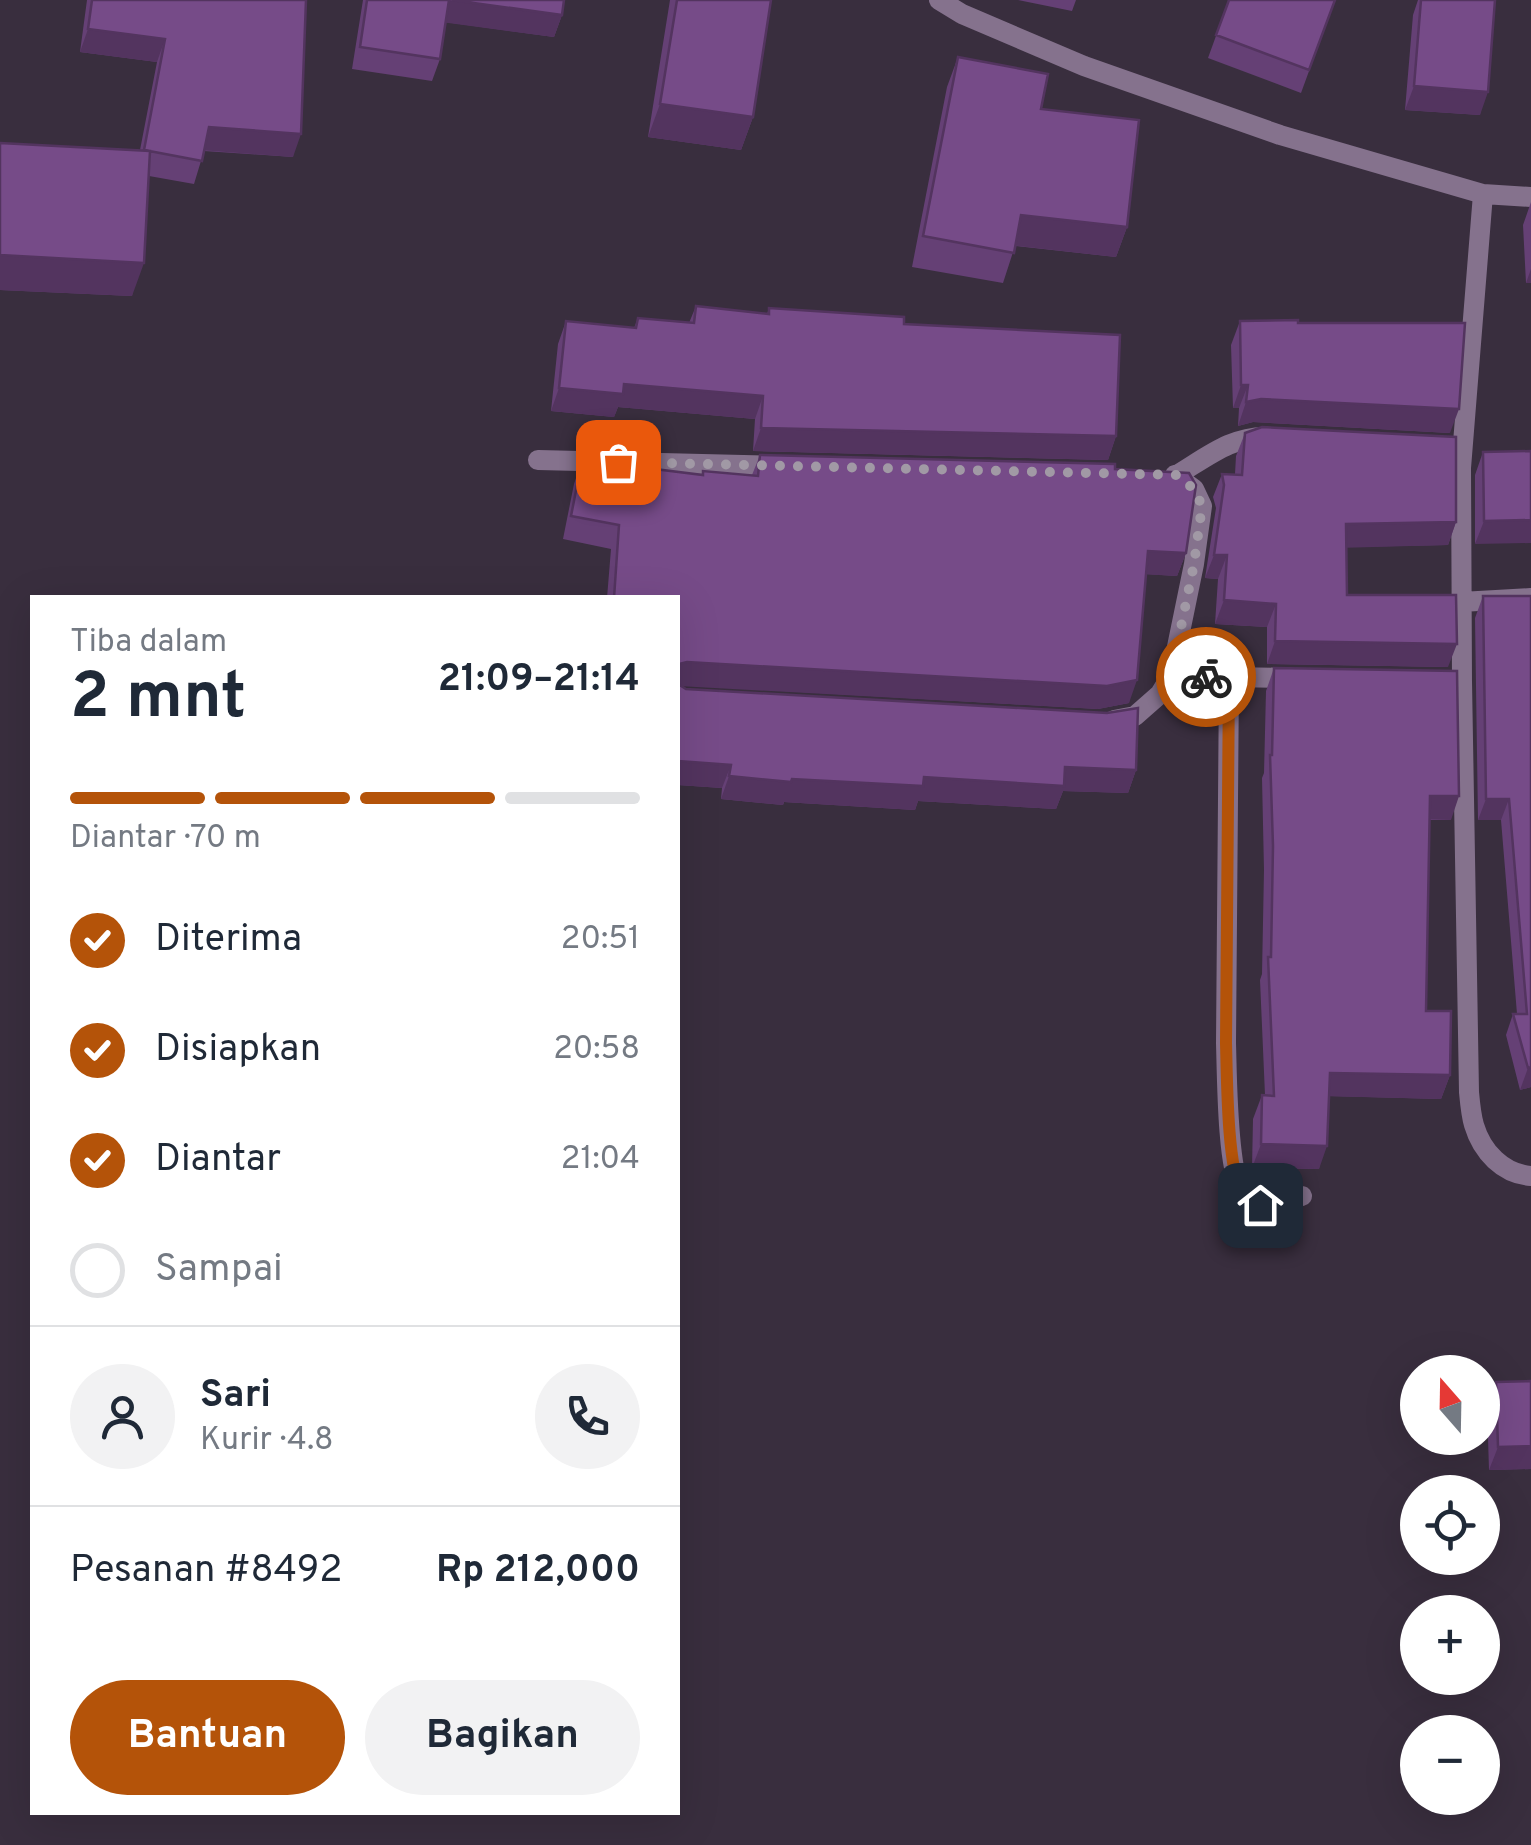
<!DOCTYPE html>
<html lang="id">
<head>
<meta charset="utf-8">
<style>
  body { margin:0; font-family:Overpass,sans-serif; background:#f2f2f3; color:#1f2937; height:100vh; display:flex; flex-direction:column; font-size:38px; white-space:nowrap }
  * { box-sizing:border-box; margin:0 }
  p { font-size:32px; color:#747a83 }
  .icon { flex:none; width:55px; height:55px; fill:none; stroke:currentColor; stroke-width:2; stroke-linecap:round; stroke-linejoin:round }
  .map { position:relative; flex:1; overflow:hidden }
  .side { position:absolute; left:30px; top:595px; width:650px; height:1220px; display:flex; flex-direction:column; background:#fff; border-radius:0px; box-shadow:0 10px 40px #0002 }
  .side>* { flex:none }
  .needle { width:65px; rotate:340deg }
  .fabs { position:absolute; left:1400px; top:1355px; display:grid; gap:20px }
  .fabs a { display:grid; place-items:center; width:100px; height:100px; border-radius:50%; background:#fff; box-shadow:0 10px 40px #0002; font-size:50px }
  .pin { position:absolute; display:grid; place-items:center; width:85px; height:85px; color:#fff; margin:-42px; border-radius:20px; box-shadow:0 5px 15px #0006 }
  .courier { position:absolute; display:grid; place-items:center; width:100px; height:100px; margin:-50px; border:8px solid #b45309; border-radius:50%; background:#fff; color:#222; box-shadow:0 2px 12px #0007 }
  .headline em { font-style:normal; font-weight:700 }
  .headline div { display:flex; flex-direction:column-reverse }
  .headline { display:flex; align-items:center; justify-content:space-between; height:170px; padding:0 40px }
  h1 { font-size:65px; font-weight:700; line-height:75px }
  .bar { display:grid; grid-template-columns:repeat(4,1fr); gap:15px 10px; align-content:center; height:120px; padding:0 40px }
  .bar i { height:12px; border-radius:8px; background:#e0e1e3 }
  .bar .selected { background:#b45309 }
  .bar p { grid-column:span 4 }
  .line { display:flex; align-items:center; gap:25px; padding:0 40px; border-top:2px solid #e0e1e3 }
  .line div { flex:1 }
  .round { display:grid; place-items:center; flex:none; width:105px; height:105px; border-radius:52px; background:#f2f2f3 }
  ol { padding:0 40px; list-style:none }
  li { display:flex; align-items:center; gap:30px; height:110px }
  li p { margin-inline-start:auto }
  li .icon { padding:10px; border-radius:50%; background:#b45309; color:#fff; stroke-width:4 }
  li:last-child { color:#747a83 }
  li i { width:55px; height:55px; border:5px solid #e0e1e3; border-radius:50% }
  .button { display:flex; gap:20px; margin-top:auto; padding:20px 40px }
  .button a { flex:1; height:115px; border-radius:60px; background:#b45309; color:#fff; font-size:40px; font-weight:700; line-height:115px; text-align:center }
  .button a+a { background:#f2f2f3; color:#1f2937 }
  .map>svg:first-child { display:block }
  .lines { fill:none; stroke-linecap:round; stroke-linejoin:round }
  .street { stroke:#85728d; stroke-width:20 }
  .wall { fill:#654075 }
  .shaded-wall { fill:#53345f }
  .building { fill:#764b88; stroke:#53345f; stroke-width:2.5 }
  .done { stroke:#a199a5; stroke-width:10; stroke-dasharray:0 18 }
  .route { stroke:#b45309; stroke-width:12 }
</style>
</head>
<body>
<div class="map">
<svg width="1531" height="1845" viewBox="0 0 1531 1845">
  <rect width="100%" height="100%" fill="#392e3e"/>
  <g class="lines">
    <path class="street" d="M 939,0 L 962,14 L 1084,66 L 1280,135 L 1483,194 L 1531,197
      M 1483,194 L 1461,468 L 1462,681 L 1469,1092 C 1470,1103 1471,1115 1474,1125 C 1482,1152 1503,1174 1531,1176
      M 538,460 L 781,466
      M 1177,475 C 1207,457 1233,435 1269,437
      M 1461,602 L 1531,598
      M 1171,676 L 1295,678
      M 1229,677 L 1226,1043 C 1227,1073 1227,1167 1241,1190 C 1245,1195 1255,1201 1260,1205 L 1302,1196
      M 1114,720 L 1135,716 L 1160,694 L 1171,676 L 1194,564 L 1202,506 L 1194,489 L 1175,475"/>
  </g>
  <path class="wall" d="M 87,0 L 306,0 L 293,157 L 204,151 L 194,184 L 149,176 L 132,296 L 0,290 L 0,143 L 140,150 L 157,62 L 80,52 Z
    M 363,0 L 564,0 L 562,15 L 554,37 L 445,22 L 440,59 L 432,81 L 352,69 Z
    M 670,0 L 771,0 L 753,117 L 741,150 L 648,137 Z
    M 1018,0 L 1076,0 L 1072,11 Z
    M 1229,0 L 1335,0 L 1301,93 L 1208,58 Z
    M 1418,0 L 1495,0 L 1480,115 L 1405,110 L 1413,15 Z
    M 958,57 L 1041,109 L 1127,227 L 1116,257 L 1015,246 L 1003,283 L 912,267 L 947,87 Z
    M 1531,202 L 1531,283 L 1526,283 L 1523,225 Z
    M 696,306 L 767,314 L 769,308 L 904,324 L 1116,436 L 1108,460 L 753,451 L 755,419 L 618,407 L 614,417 L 551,411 L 558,344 L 566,321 L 634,328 L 638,318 L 689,323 Z
    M 1240,321 L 1298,323 L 1450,433 L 1253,422 L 1238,426 L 1239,408 L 1233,408 L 1231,345 Z
    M 1245,433 L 1456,522 L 1448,545 L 1346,547 L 1347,595 L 1448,667 L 1267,664 L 1267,627 L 1215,624 L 1218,579 L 1205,578 L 1216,508 L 1213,497 L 1222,474 L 1235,474 L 1236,456 Z
    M 1531,451 L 1475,544 L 1475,475 L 1483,452 Z
    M 760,455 L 1115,469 L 1186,553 L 1177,576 L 1146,574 L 1129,703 L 1098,709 L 679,685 L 686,689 L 1136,770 L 1128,793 L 1063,791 L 1056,809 L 918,801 L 915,810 L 784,802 L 783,805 L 721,799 L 722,788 L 678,785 L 678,598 L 607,598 L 611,549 L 563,539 L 574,484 L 582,460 L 702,475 L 703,471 L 752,475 Z
    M 1483,596 L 1531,596 L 1531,1087 L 1520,1090 L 1506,1035 L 1513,1014 L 1517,1014 L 1501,820 L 1478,820 L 1475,618 Z
    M 1274,668 L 1451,820 L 1429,820 L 1426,1011 L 1450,1075 L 1441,1099 L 1329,1096 L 1319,1169 L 1252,1168 L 1253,1119 L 1262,1095 L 1265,1095 L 1260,980 L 1262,974 L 1264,870 L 1262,778 L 1264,773 L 1266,691 Z
    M 1531,1381 L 1531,1469 L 1489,1470 L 1487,1406 L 1496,1382 Z"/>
  <path class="shaded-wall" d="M 449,0 L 562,15 L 554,37 L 441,22 Z
    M 88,29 L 165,39 L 157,62 L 80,52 Z
    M 1414,86 L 1488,92 L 1480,115 L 1405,110 Z
    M 660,104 L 753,117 L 741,150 L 648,137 Z
    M 209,127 L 301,134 L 293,157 L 200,150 Z
    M 1021,215 L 1127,227 L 1116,257 L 1010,245 Z
    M 0,255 L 144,263 L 132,296 L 0,290 Z
    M 1531,269 L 1531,283 L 1526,283 Z
    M 624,384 L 763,396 L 755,419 L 618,407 L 614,417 L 551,411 L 559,388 Z
    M 1241,385 L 1248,385 L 1239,408 L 1233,408 Z
    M 1261,399 L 1459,409 L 1450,433 L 1253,422 L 1238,426 L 1246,402 Z
    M 761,428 L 1116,436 L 1108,460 L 753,451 Z
    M 1531,520 L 1531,543 L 1475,544 L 1484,521 Z
    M 1456,522 L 1448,545 L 1337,548 L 1346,524 Z
    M 1148,551 L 1186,553 L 1177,576 L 1140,574 Z
    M 1214,555 L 1227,555 L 1218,579 L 1205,578 Z
    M 1224,600 L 1276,604 L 1267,627 L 1215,624 Z
    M 1275,641 L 1457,644 L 1448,667 L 1267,664 Z
    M 687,662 L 1137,680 L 1129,703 L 1098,709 L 678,686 L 678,667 L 679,664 Z
    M 678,761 L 731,765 L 722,788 L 678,785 Z
    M 1065,767 L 1136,770 L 1128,793 L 1063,791 L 1056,809 L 918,801 L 915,810 L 784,802 L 783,805 L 721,799 L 729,776 L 792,779 L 924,777 Z
    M 1430,796 L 1459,796 L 1451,820 L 1421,819 Z
    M 1486,799 L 1509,799 L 1501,820 L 1478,820 Z
    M 1531,1067 L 1531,1087 L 1520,1090 L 1528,1068 Z
    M 1330,1073 L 1450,1075 L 1441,1099 L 1322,1096 Z
    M 1261,1144 L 1327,1146 L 1319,1169 L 1252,1168 Z
    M 1531,1446 L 1531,1469 L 1489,1470 L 1498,1447 Z"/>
  <path class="building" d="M 92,0 L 306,0 L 301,134 L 209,127 L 202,161 L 144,150 L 165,39 L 88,29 Z
    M 367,0 L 449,0 L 440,59 L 360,47 Z
    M 452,0 L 564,0 L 562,15 Z
    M 677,0 L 771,0 L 753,117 L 660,104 Z
    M 1229,0 L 1335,0 L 1309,70 L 1216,35 Z
    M 1421,0 L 1495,0 L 1488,92 L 1414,86 Z
    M 958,57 L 1048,74 L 1041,109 L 1139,120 L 1127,227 L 1021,215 L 1014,253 L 923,236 Z
    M 0,143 L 150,151 L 144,263 L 0,255 Z
    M 696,306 L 769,314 L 769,308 L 904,317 L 904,324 L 1120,335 L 1116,436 L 761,428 L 763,396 L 624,384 L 623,394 L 559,388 L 566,321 L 636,328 L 638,318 L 694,323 Z
    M 1298,320 L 1298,323 L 1465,323 L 1459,409 L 1261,399 L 1246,402 L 1248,385 L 1241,385 L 1240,321 Z
    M 1262,427 L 1456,437 L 1456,522 L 1346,524 L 1347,595 L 1456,595 L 1457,644 L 1275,641 L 1276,604 L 1224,600 L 1227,555 L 1214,555 L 1224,485 L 1222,474 L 1242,475 L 1245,433 Z
    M 1531,451 L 1531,520 L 1484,521 L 1483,452 Z
    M 760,455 L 1115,464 L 1115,469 L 1189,473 L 1196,485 L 1186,553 L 1148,551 L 1137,680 L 1107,686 L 687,662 L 679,664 L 678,667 L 678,598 L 614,598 L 619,525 L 571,516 L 582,460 L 703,475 L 703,471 L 758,476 Z
    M 1483,596 L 1531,596 L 1531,1067 L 1528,1068 L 1513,1014 L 1527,1014 L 1509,799 L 1486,799 Z
    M 1274,668 L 1457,671 L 1459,796 L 1430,796 L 1426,1011 L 1451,1011 L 1450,1075 L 1330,1073 L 1327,1146 L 1261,1144 L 1262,1095 L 1274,1096 L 1268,957 L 1271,957 L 1273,846 L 1270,755 L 1272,755 Z
    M 678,684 L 686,689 L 1107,713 L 1138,708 L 1136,770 L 1065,767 L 1064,786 L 924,777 L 923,786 L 792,779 L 791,782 L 729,776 L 731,765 L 678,761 Z
    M 1531,1381 L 1531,1446 L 1498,1447 L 1496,1382 Z"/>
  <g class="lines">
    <path class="done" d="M 618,462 L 1176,475 L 1194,489 L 1202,506 L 1194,564 L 1171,676 L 1206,677"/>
    <path class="route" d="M 1206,677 L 1229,677 L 1226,1043 C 1227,1073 1227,1167 1241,1190 C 1245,1195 1255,1201 1260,1205"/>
  </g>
</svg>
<div class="fabs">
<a><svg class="needle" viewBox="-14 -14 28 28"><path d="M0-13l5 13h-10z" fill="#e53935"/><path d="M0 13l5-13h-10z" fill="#747a83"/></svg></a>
<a><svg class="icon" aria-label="locate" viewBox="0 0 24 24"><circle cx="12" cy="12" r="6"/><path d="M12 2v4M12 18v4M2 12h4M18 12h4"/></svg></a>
<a>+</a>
<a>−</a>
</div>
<div class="pin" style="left:618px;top:462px;background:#ea580c"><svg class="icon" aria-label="bag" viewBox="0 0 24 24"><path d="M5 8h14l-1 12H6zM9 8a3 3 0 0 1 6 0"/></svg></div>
<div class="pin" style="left:1260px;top:1205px;background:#1f2937"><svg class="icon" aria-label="home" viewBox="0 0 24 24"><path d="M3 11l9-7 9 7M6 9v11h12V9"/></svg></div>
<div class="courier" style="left:1206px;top:677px"><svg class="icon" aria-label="bike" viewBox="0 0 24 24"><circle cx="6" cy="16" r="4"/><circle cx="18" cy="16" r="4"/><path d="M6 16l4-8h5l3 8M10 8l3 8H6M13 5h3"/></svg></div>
<section class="side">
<div class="headline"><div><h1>2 mnt</h1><p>Tiba dalam</p></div><em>21:09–21:14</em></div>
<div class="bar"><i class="selected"></i><i class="selected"></i><i class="selected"></i><i></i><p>Diantar · 70 m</p></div>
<ol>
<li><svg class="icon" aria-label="check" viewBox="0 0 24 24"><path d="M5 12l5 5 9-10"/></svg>Diterima<p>20:51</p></li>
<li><svg class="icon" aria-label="check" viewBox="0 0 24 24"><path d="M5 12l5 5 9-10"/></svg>Disiapkan<p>20:58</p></li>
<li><svg class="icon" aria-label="check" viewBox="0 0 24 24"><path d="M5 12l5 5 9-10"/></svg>Diantar<p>21:04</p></li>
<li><i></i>Sampai</li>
</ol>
<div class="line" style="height:180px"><a class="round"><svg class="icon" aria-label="person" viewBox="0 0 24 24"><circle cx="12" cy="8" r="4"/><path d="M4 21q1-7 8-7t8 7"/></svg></a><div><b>Sari</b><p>Kurir · 4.8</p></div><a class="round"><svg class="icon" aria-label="phone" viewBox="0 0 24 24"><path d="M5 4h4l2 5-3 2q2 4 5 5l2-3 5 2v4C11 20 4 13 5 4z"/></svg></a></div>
<div class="line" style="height:130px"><div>Pesanan #8492</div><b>Rp 212,000</b></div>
<div class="button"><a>Bantuan</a><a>Bagikan</a></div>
</section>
</div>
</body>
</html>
